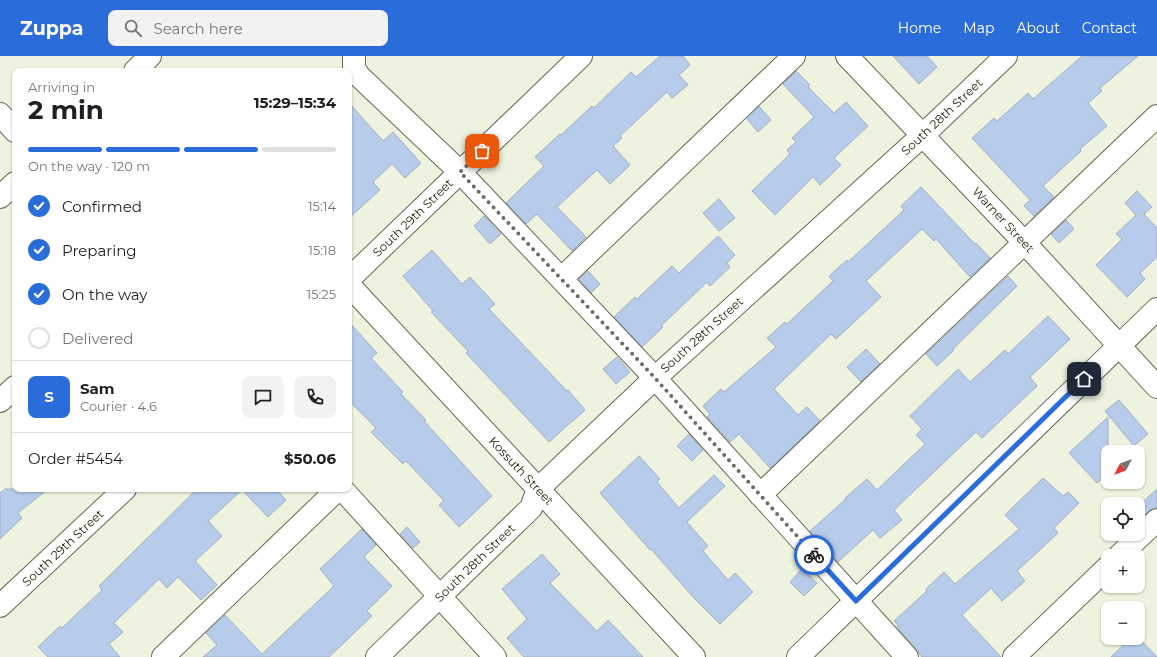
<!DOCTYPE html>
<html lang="en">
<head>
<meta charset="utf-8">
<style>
  body { margin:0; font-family:Montserrat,sans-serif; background:#f2f2f2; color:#202124; height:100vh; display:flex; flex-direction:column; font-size:15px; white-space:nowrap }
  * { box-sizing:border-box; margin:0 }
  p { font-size:13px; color:#757577 }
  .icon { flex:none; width:22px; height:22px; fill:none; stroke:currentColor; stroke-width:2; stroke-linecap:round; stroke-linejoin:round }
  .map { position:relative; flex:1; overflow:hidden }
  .sheet { position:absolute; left:12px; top:12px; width:340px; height:424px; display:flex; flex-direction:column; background:#fff; border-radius:8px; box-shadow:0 1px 3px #0004 }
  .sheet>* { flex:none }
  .needle { width:26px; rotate:228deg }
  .fabs { position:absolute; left:1101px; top:389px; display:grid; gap:8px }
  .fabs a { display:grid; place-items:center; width:44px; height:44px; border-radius:8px; background:#fff; box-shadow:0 1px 3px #0004; font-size:20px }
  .pin { position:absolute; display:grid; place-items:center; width:34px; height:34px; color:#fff; margin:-17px; border-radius:8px; box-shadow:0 2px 6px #0006 }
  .courier { position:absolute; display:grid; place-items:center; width:40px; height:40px; margin:-20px; border:3px solid #2a6dda; border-radius:50%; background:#fff; color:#222; box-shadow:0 1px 5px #0007 }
  .head em { font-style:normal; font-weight:700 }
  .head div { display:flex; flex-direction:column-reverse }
  .head { display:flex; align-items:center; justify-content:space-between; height:68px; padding:0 16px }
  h1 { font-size:26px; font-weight:700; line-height:30px }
  .bar { display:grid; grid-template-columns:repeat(4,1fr); gap:6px 4px; align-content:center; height:48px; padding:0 16px }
  .bar i { height:5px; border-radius:3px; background:#e0e0e0 }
  .bar .selected { background:#2a6dda }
  .bar p { grid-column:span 4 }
  .line { display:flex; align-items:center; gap:10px; padding:0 16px; border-top:1px solid #e0e0e0 }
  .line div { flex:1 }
  .round { display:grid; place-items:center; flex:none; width:42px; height:42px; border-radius:8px; background:#f2f2f2 }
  ol { padding:0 16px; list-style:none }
  li { display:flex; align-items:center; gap:12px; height:44px }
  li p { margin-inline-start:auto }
  li .icon { padding:4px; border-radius:50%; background:#2a6dda; color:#fff; stroke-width:4 }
  li:last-child { color:#757577 }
  li i { width:22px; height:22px; border:2px solid #e0e0e0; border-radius:50% }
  header { display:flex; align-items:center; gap:24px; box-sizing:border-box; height:56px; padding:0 20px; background:#2a6dda; color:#fff }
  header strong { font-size:19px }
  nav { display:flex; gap:22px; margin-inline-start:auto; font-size:14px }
  .search { width:280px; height:36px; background:#f2f2f2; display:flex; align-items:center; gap:10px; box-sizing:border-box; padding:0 14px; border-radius:8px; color:#757577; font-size:15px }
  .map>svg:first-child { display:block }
  .building { fill:#b7cbeb; stroke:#a3afc1 }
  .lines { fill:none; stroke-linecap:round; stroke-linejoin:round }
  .minor-casing { stroke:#646a57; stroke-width:24 }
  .minor { stroke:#fff; stroke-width:22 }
  .done { stroke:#6a6e61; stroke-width:4; stroke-dasharray:0 7.2 }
  .route { stroke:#2a6dda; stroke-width:5 }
  .labels { text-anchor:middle; stroke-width:4; stroke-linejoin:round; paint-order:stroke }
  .street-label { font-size:12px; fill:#24261e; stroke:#fcfff6 }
</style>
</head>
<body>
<header>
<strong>Zuppa</strong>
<div class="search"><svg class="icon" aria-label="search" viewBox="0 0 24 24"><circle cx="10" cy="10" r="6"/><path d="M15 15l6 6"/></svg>Search here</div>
<nav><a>Home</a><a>Map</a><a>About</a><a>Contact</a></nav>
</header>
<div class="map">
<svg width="1157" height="601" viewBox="0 0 1157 601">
  <rect width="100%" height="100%" fill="#edf3de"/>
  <path class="building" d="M 660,0 L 683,0 L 690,9 L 679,19 L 688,29 L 672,42 L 667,36 L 620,80 L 622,82 L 613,90 L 630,109 L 610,128 L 597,114 L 557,151 L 586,181 L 572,195 L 537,158 L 526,168 L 506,147 L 544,110 L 535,101 L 560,78 L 561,79 L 592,50 L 594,52 L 631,16 L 636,21 Z
    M 893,0 L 927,0 L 937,11 L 919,28 Z
    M 1082,0 L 1138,0 L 1100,32 L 1102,35 L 1088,47 L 1107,70 L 1080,93 L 1081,95 L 1043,130 L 1054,141 L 1034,160 L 1024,150 L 1030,144 L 972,82 L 994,62 L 997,65 L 1028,37 L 1033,43 Z
    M 796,15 L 810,29 L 808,31 L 834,57 L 846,46 L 868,70 L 834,102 L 841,109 L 820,129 L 813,121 L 775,159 L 752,135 L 790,98 L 787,94 L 796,86 L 792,82 L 814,61 L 783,28 Z
    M 349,47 L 383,85 L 393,76 L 421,107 L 405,122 L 392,108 L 373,126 L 380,134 L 349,162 Z
    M 759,50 L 771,64 L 758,76 L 747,63 Z
    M 921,131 L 975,188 L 976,187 L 990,202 L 970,221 L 936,183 L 934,185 L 922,173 L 866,225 L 881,241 L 836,283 L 831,278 L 774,333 L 798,359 L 807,351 L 820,365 L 770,412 L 739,378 L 730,386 L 707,361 L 710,358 L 703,350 L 721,333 L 724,336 L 776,291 L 767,282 L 785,266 L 787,268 L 833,225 L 829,220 L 847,204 L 848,206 L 904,154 L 901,150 Z
    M 1137,135 L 1152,151 L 1144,158 L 1157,172 L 1157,201 L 1140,217 L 1145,223 L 1127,241 L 1096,209 L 1122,183 L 1116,178 L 1136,159 L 1125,147 Z
    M 719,143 L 735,162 L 719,175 L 703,157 Z
    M 484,160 L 501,178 L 490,188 L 474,170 Z
    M 1066,164 L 1074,173 L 1059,187 L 1051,178 Z
    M 718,180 L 735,199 L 727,207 L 730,211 L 710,230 L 707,226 L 661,270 L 663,271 L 642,291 L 614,261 L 635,241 L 637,243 L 672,210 L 679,217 Z
    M 432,194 L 462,228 L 470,221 L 495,248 L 489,253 L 567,335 L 568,334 L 585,354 L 549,386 L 466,297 L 468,295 L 431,256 L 433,255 L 403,220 Z
    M 588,215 L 600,228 L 591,237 L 579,223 Z
    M 1008,220 L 1017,230 L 953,293 L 954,294 L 937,310 L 926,298 Z
    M 1048,260 L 1070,283 L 1030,321 L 1037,330 L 982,382 L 976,376 L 894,454 L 902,464 L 880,482 L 873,474 L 838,506 L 810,475 L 846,443 L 845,442 L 867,423 L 877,434 L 925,388 L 916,379 L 922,373 L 910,360 L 958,313 L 970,326 L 1005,294 L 1008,298 Z
    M 349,266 L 377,297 L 371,302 L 403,336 L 401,338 L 426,364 L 424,365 L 492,440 L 459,471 L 439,449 L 444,445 L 406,405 L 403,408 L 371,376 L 376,372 L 349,345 Z
    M 866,293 L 880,308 L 861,326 L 847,311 Z
    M 617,301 L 630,316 L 616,328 L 603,313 Z
    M 1119,344 L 1148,378 L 1134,390 L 1105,355 Z
    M 1108,361 L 1108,417 L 1097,427 L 1069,397 Z
    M 689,378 L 703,394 L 692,405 L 677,390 Z
    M 639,400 L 660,423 L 657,426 L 679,452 L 714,419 L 725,430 L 687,466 L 708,490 L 703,495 L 728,524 L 735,517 L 753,536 L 720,568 L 693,541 L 651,493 L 650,494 L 600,437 Z
    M 1043,422 L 1063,440 L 1068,436 L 1079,447 L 1054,472 L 1058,477 L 1017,515 L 1025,525 L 1002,545 L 991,532 L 962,559 L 1001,601 L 922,601 L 897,571 L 898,569 L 894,565 L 927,535 L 926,533 L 944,516 L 955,528 L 1019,473 L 1005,459 Z
    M 5,433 L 48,433 L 18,457 L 22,462 L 0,483 L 0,437 Z
    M 197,433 L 276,433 L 286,444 L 268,461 L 242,434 L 208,465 L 222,480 L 195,505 L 217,529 L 201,544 L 178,521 L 167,532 L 159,523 L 114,567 L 123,576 L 109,588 L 120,601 L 48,601 L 38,591 L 60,570 L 62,572 L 102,534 L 99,530 Z
    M 1157,433 L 1157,452 L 1149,455 L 1138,465 L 1138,450 Z
    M 407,471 L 420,486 L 413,492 L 400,478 Z
    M 362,473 L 376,489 L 364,501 L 392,530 L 367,555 L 372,560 L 329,601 L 203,601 L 217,589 L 206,577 L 225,559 L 262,598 L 334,530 L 320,513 Z
    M 542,498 L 560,518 L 550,527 L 597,575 L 608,564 L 643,601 L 524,601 L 507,582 L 527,563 L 502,533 Z
    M 802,513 L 817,527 L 804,540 L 790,526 Z
    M 1138,581 L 1157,601 L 1111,601 L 1131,582 L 1138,582 Z"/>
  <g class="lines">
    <g class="minor-casing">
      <path id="minor" d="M 354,0 L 354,12 L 359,20 L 460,116 L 655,322 L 907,601
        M 847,0 L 1024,186 L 1157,331
        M 135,15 L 150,0
        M 0,58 L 15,75
        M 0,141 L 15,127
        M 349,223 L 581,0
        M 561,223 L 794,0
        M 349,229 L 694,601
        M 0,345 L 15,331
        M 342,433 L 495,601
        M 760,439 L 1157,60
        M 1119,500 L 1157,464
        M 0,550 L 125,433
        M 163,601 L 338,433
        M 377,601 L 531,452 L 538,433 L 655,322 L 923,79 L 1006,0
        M 798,601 L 1157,253
        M 1014,601 L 1108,511"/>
    </g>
    <use href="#minor" class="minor"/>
  </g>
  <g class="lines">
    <path class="done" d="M 482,95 L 460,116 L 655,322 L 814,499"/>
    <path class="route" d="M 814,499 L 856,545 L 1084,323"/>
  </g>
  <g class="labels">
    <g class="street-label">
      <text transform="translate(942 61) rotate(-43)" y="4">South 28th Street</text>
      <text transform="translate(413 162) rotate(-44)" y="4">South 29th Street</text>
      <text transform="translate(1003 164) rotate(47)" y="4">Warner Street</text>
      <text transform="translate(702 279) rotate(-42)" y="4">South 28th Street</text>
      <text transform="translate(521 415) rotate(47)" y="4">Kossuth Street</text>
      <text transform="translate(63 492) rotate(-43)" y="4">South 29th Street</text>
      <text transform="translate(475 507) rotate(-44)" y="4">South 28th Street</text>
    </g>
  </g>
</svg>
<div class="fabs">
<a><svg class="needle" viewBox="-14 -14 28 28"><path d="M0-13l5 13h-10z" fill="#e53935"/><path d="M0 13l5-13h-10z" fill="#757577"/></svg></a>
<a><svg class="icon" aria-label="locate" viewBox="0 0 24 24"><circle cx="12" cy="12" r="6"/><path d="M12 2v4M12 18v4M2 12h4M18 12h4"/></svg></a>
<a>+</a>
<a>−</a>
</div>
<div class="pin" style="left:482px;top:95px;background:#ea580c"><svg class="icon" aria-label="bag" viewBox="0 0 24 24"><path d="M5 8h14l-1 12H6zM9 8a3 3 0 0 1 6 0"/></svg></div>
<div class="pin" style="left:1084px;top:323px;background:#1f2937"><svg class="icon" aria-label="home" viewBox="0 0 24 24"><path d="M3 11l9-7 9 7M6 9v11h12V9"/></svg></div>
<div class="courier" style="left:814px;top:499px"><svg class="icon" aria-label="bike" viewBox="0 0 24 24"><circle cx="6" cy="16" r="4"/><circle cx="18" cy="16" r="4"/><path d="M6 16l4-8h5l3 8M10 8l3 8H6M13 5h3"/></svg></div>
<section class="sheet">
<div class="head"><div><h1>2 min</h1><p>Arriving in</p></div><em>15:29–15:34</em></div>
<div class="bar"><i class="selected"></i><i class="selected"></i><i class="selected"></i><i></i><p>On the way · 120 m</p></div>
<ol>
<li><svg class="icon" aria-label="check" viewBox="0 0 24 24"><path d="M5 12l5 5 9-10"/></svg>Confirmed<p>15:14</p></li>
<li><svg class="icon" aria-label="check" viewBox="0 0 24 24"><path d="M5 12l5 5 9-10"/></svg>Preparing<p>15:18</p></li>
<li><svg class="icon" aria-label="check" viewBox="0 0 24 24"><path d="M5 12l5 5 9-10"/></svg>On the way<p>15:25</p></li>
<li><i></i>Delivered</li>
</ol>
<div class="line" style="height:72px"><b class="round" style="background:#2a6dda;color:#fff">S</b><div><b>Sam</b><p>Courier · 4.6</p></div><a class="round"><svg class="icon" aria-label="chat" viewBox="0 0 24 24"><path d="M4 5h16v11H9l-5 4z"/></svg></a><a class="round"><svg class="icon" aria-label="phone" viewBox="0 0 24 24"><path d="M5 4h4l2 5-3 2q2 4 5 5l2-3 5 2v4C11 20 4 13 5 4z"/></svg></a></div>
<div class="line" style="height:52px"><div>Order #5454</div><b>$50.06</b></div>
</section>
</div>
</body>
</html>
